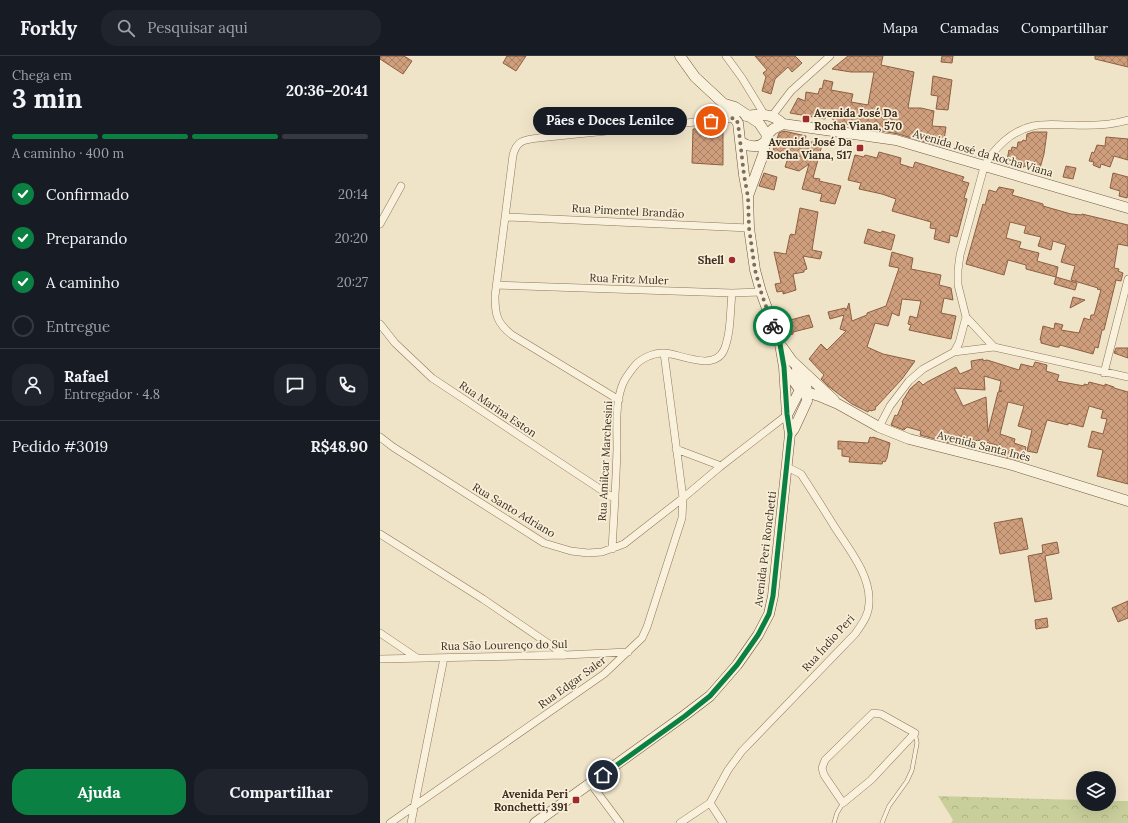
<!DOCTYPE html>
<html lang="pt">
<head>
<meta charset="utf-8">
<style>
  body { margin:0; font-family:Lora,serif; background:#20242c; color:#f1f3f6; height:100vh; display:flex; flex-direction:column; font-size:15px; white-space:nowrap }
  * { box-sizing:border-box; margin:0 }
  p { font-size:13px; color:#9ea1a6 }
  .icon { flex:none; width:22px; height:22px; fill:none; stroke:currentColor; stroke-width:2; stroke-linecap:round; stroke-linejoin:round }
  .map { position:relative; flex:1; overflow:hidden }
  .drawer { display:flex; flex-direction:column; background:#171b24; width:380px }
  .drawer>* { flex:none }
  .controls { position:absolute; left:696px; top:715px; display:grid; gap:8px }
  .controls a { display:grid; place-items:center; width:40px; height:40px; border-radius:50%; background:#171b24; box-shadow:0 4px 16px #0002; font-size:20px }
  .pin { position:absolute; display:grid; place-items:center; width:34px; height:34px; color:#fff; margin:-17px; border:2px solid #fff; border-radius:50%; box-shadow:0 1px 4px #0007 }
  .courier { position:absolute; display:grid; place-items:center; width:40px; height:40px; margin:-20px; border:3px solid #0b8043; border-radius:50%; background:#fff; color:#222; box-shadow:0 1px 5px #0007 }
  .bubble { position:absolute; height:28px; border-radius:14px; background:#171b24; box-shadow:0 4px 16px #0002; font-size:13px; font-weight:700; line-height:28px; text-align:center }
  .summary em { font-style:normal; font-weight:700 }
  .summary div { display:flex; flex-direction:column-reverse }
  .summary { display:flex; align-items:center; justify-content:space-between; height:68px; padding:0 12px }
  h1 { font-size:26px; font-weight:700; line-height:30px }
  .bar { display:grid; grid-template-columns:repeat(4,1fr); gap:6px 4px; align-content:center; height:48px; padding:0 12px }
  .bar i { height:5px; border-radius:3px; background:#363941 }
  .bar .on { background:#0b8043 }
  .bar p { grid-column:span 4 }
  .line { display:flex; align-items:center; gap:10px; padding:0 12px; border-top:1px solid #363941 }
  .line div { flex:1 }
  .round { display:grid; place-items:center; flex:none; width:42px; height:42px; border-radius:16px; background:#20242c }
  ol { padding:0 12px; list-style:none }
  li { display:flex; align-items:center; gap:12px; height:44px }
  li p { margin-inline-start:auto }
  li .icon { padding:4px; border-radius:50%; background:#0b8043; color:#fff; stroke-width:4 }
  li:last-child { color:#9ea1a6 }
  li i { width:22px; height:22px; border:2px solid #363941; border-radius:50% }
  .action { display:flex; gap:8px; margin-top:auto; padding:8px 12px }
  .action a { flex:1; height:46px; border-radius:16px; background:#0b8043; color:#fff; font-size:16px; font-weight:700; line-height:46px; text-align:center }
  .action a+a { background:#20242c; color:#f1f3f6 }
  header { display:flex; align-items:center; gap:24px; box-sizing:border-box; height:56px; padding:0 20px; background:#171b24; border-bottom:1px solid #363941 }
  header strong { font-size:19px }
  nav { display:flex; gap:22px; margin-inline-start:auto; font-size:14px }
  .search { width:280px; height:36px; background:#20242c; display:flex; align-items:center; gap:10px; box-sizing:border-box; padding:0 14px; border-radius:16px; color:#9ea1a6; font-size:15px }
  main { display:flex; flex:1; min-height:0 }
  .map>svg:first-child { display:block }
  .park { fill:url(#park-crowns) }
  .building { fill:url(#building-cross-hatch); stroke:#8d5f41; fill-rule:evenodd }
  .lines { fill:none; stroke-linecap:round; stroke-linejoin:round }
  .lane-casing { stroke:#8d765c; stroke-width:4.5 }
  .street-casing { stroke:#8d765c; stroke-width:8 }
  .secondary-casing { stroke:#6f573f; stroke-width:11 }
  .lane { stroke:#faf1dc; stroke-width:3.5 }
  .street { stroke:#faf1dc; stroke-width:7 }
  .secondary { stroke:#faf1dc; stroke-width:10 }
  .done { stroke:#7c6e5b; stroke-width:4; stroke-dasharray:0 7.2 }
  .route { stroke:#0b8043; stroke-width:5 }
  .poi-dot { fill:#9e2a2b; stroke:#f7eed8; stroke-width:1.5 }
  .labels { text-anchor:middle; stroke-width:3.5; stroke-linejoin:round; paint-order:stroke }
  .poi-label { font-size:11px; font-weight:bold; fill:#3d2e20; stroke:#f7eed8; text-anchor:end }
  .street-label { font-size:11px; fill:#3d2e20; stroke:#f7eed8 }
</style>
</head>
<body>
<header>
<strong>Forkly</strong>
<div class="search"><svg class="icon" aria-label="search" viewBox="0 0 24 24"><circle cx="10" cy="10" r="6"/><path d="M15 15l6 6"/></svg>Pesquisar aqui</div>
<nav><a>Mapa</a><a>Camadas</a><a>Compartilhar</a></nav>
</header>
<main>
<section class="drawer">
<div class="summary"><div><h1>3 min</h1><p>Chega em</p></div><em>20:36–20:41</em></div>
<div class="bar"><i class="on"></i><i class="on"></i><i class="on"></i><i></i><p>A caminho · 400 m</p></div>
<ol>
<li><svg class="icon" aria-label="check" viewBox="0 0 24 24"><path d="M5 12l5 5 9-10"/></svg>Confirmado<p>20:14</p></li>
<li><svg class="icon" aria-label="check" viewBox="0 0 24 24"><path d="M5 12l5 5 9-10"/></svg>Preparando<p>20:20</p></li>
<li><svg class="icon" aria-label="check" viewBox="0 0 24 24"><path d="M5 12l5 5 9-10"/></svg>A caminho<p>20:27</p></li>
<li><i></i>Entregue</li>
</ol>
<div class="line" style="height:72px"><a class="round"><svg class="icon" aria-label="person" viewBox="0 0 24 24"><circle cx="12" cy="8" r="4"/><path d="M4 21q1-7 8-7t8 7"/></svg></a><div><b>Rafael</b><p>Entregador · 4.8</p></div><a class="round"><svg class="icon" aria-label="chat" viewBox="0 0 24 24"><path d="M4 5h16v11H9l-5 4z"/></svg></a><a class="round"><svg class="icon" aria-label="phone" viewBox="0 0 24 24"><path d="M5 4h4l2 5-3 2q2 4 5 5l2-3 5 2v4C11 20 4 13 5 4z"/></svg></a></div>
<div class="line" style="height:52px"><div>Pedido #3019</div><b>R$48.90</b></div>
<div class="action"><a>Ajuda</a><a>Compartilhar</a></div>
</section>
<div class="map">
<svg width="748" height="767" viewBox="0 0 748 767">
  <defs>
    <pattern id="park-crowns" width="20" height="18" patternUnits="userSpaceOnUse"><rect width="20" height="18" fill="#c9cf9b"/><path d="M2 6a3 3 0 1 1 6 0M12 15a3 3 0 1 1 6 0" fill="none" stroke="#aeb285"/></pattern>
    <pattern id="building-cross-hatch" width="8" height="8" patternUnits="userSpaceOnUse"><rect width="8" height="8" fill="#cf9f7d"/><path d="M0 0l8 8M0 8l8-8" fill="none" stroke="#a98266"/></pattern>
  </defs>
  <rect width="100%" height="100%" fill="#f0e4c8"/>
  <path class="park" d="M 558,740 L 703,744 L 703,748 L 729,748 L 729,745 L 748,745 L 748,767 L 571,767 L 573,764 Z"/>
  <path class="building" d="M 0,0 L 24,0 L 32,5 L 23,18 L 0,3 Z
    M 127,0 L 146,0 L 136,15 L 123,7 Z
    M 375,0 L 415,0 L 422,7 L 412,16 L 408,11 L 395,23 L 391,38 L 382,35 L 386,21 L 383,17 L 387,14 Z
    M 468,0 L 503,0 L 501,9 L 534,16 L 528,52 L 541,52 L 554,55 L 552,70 L 566,71 L 563,91 L 518,78 L 455,66 L 447,56 L 445,63 L 410,57 L 418,42 L 425,45 L 426,36 L 438,38 L 440,32 L 442,33 L 444,24 L 453,26 L 451,34 L 473,38 L 471,46 L 488,49 L 494,16 L 471,16 L 452,13 Z
    M 562,0 L 573,0 L 572,7 L 561,6 Z
    M 715,0 L 748,0 L 748,11 L 715,3 Z
    M 553,20 L 572,24 L 568,54 L 556,53 L 558,40 L 551,39 Z
    M 340,72 L 343,73 L 343,109 L 312,107 L 313,73 Z
    M 404,75 L 426,80 L 425,84 L 442,89 L 433,122 L 440,123 L 439,125 L 461,130 L 455,148 L 440,145 L 442,138 L 422,133 L 429,108 L 419,115 L 405,111 L 408,102 L 392,97 L 399,77 Z
    M 653,76 L 667,76 L 664,98 L 660,112 L 653,110 L 653,113 L 644,110 L 642,113 L 626,109 L 629,94 L 631,95 L 632,91 L 637,92 L 638,86 L 642,86 L 643,84 L 646,85 L 647,78 Z
    M 726,81 L 748,83 L 748,104 L 734,100 L 730,111 L 721,108 L 720,112 L 713,109 L 714,106 L 709,105 L 712,96 L 714,97 L 717,89 L 725,90 Z
    M 499,96 L 521,102 L 520,108 L 533,112 L 535,106 L 584,121 L 582,125 L 589,127 L 584,142 L 587,143 L 577,181 L 570,179 L 569,187 L 554,183 L 556,173 L 550,172 L 551,166 L 512,155 L 516,143 L 502,138 L 479,133 L 481,127 L 468,124 L 475,99 L 484,101 L 485,99 L 497,102 Z
    M 686,110 L 696,112 L 693,123 L 683,121 Z
    M 384,117 L 397,121 L 394,134 L 379,130 Z
    M 733,117 L 748,121 L 748,137 L 747,142 L 739,140 L 740,135 L 730,132 Z
    M 619,131 L 634,134 L 632,139 L 663,148 L 663,150 L 691,158 L 702,159 L 702,158 L 748,169 L 748,190 L 738,188 L 734,212 L 739,213 L 738,215 L 743,217 L 741,225 L 736,224 L 724,274 L 722,274 L 718,292 L 715,291 L 713,298 L 680,289 L 679,291 L 676,291 L 661,287 L 661,284 L 660,284 L 663,270 L 674,273 L 675,267 L 683,269 L 681,274 L 699,277 L 704,262 L 710,264 L 711,259 L 714,259 L 719,241 L 721,234 L 717,233 L 718,232 L 691,224 L 695,210 L 681,206 L 686,189 L 673,185 L 671,194 L 658,190 L 661,181 L 644,177 L 646,170 L 630,166 L 626,182 L 641,186 L 639,192 L 659,197 L 657,205 L 678,211 L 676,221 L 646,213 L 646,209 L 628,204 L 624,219 L 586,208 L 603,148 L 605,149 L 609,134 L 616,136 Z
    M 420,152 L 438,156 L 432,194 L 442,196 L 440,203 L 423,200 L 427,213 L 424,214 L 424,216 L 413,218 L 416,234 L 403,238 L 403,235 L 397,236 L 395,228 L 401,227 L 394,196 L 406,198 L 410,179 L 411,178 L 415,179 Z
    M 488,173 L 501,177 L 502,175 L 515,179 L 511,194 L 484,187 Z
    M 512,196 L 533,202 L 531,213 L 561,219 L 559,229 L 571,232 L 573,244 L 564,242 L 561,257 L 576,260 L 571,283 L 529,274 L 531,269 L 528,268 L 530,260 L 537,262 L 541,245 L 522,243 L 519,260 L 512,257 L 508,270 L 495,267 L 487,291 L 503,298 L 535,305 L 522,323 L 497,350 L 496,350 L 495,354 L 493,354 L 492,355 L 489,354 L 488,356 L 472,348 L 448,330 L 441,323 L 444,319 L 429,303 L 441,288 L 447,294 L 466,275 L 460,273 L 464,259 L 450,263 L 448,256 L 465,252 L 466,255 L 469,247 L 472,265 L 487,259 L 487,257 L 506,250 L 519,212 L 509,210 Z
    M 676,221 L 697,227 L 695,234 L 674,228 Z
    M 693,241 L 705,244 L 690,252 Z
    M 429,259 L 433,271 L 413,276 L 413,278 L 405,280 L 399,267 Z
    M 736,292 L 748,292 L 748,302 L 734,297 Z
    M 603,303 L 603,305 L 607,304 L 639,314 L 641,308 L 653,311 L 655,306 L 667,309 L 666,315 L 679,319 L 677,325 L 704,330 L 704,328 L 708,329 L 709,326 L 725,330 L 725,328 L 734,331 L 734,332 L 748,336 L 748,428 L 717,420 L 723,394 L 708,391 L 712,375 L 723,378 L 727,363 L 721,362 L 723,354 L 709,350 L 703,371 L 688,367 L 688,369 L 667,364 L 657,397 L 647,395 L 652,374 L 638,370 L 644,350 L 628,346 L 620,378 L 635,383 L 634,387 L 646,391 L 643,405 L 614,398 L 617,389 L 597,384 L 596,385 L 581,380 L 578,389 L 540,379 L 541,375 L 527,371 L 524,374 L 511,369 L 515,359 L 517,360 L 523,347 L 522,346 L 530,333 L 539,325 L 543,329 L 547,326 L 576,311 L 580,318 L 592,313 L 591,305 ZM 604,320 L 621,325 L 619,335 L 622,335 L 618,336 L 608,376 L 606,341 L 583,350 L 574,332 L 605,334 Z
    M 490,381 L 492,382 L 493,381 L 510,387 L 507,402 L 505,406 L 503,405 L 502,408 L 469,406 L 470,401 L 462,400 L 462,393 L 458,393 L 458,385 L 488,387 Z
    M 642,462 L 648,493 L 620,498 L 614,467 Z
    M 677,486 L 679,497 L 665,500 L 672,543 L 655,546 L 648,500 L 663,497 L 662,489 Z
    M 748,545 L 748,562 L 738,566 L 732,552 Z
    M 667,562 L 668,571 L 656,573 L 655,564 Z"/>
  <g class="lines">
    <g class="lane-casing">
      <path id="lane" d="M 454,767 L 457,757 L 463,747
        M 502,767 L 509,750 L 527,725 L 532,714 L 537,687 L 535,677"/>
    </g>
    <g class="street-casing">
      <path id="street" d="M 346,0 L 362,22 L 384,58
        M 392,60 L 411,35 L 450,0
        M 126,161 L 369,172
        M 0,168 L 21,130
        M 116,229 L 352,237 L 381,236
        M 0,268 L 15,287 L 52,322 L 235,443
        M 614,291 L 586,261 L 578,229 L 578,214 L 580,199 L 604,111 C 614,92 631,75 653,70 C 666,67 679,69 693,69 C 712,70 730,69 748,64
        M 574,296 L 579,287 L 586,261
        M 724,317 L 748,223
        M 239,344 L 132,279 C 117,267 115,259 115,240 L 133,99 C 137,84 144,84 158,82 L 355,62
        M 499,371 L 510,350 L 529,325 L 543,313 L 574,296 L 614,291 L 748,321
        M 0,381 L 13,391 L 164,487 L 191,495 L 208,497 L 222,496 L 244,488 L 303,442 L 341,410 L 407,359
        M 296,393 L 341,410
        M 0,478 L 103,543 L 185,599
        M 232,493 C 234,460 236,427 237,393 C 237,374 235,348 242,330 C 244,324 249,317 253,312 C 259,303 274,296 285,297 C 300,298 334,316 344,294 C 351,277 350,256 352,237
        M 0,577 L 37,602
        M 0,603 L 185,599 L 248,596
        M 493,657 L 501,658 L 535,677 L 491,724 L 463,747 L 444,719 L 442,712 L 445,704 Z
        M 211,728 L 240,767
        M 10,767 L 224,618 L 262,582 L 267,571 L 302,462 L 303,442 L 284,297
        M 31,767 L 64,602
        M 300,767 L 330,747
        M 343,767 L 330,747 L 348,714 L 362,695 L 475,578 C 482,568 489,559 489,547 C 491,519 468,492 454,470 C 443,452 432,435 421,418 L 407,411"/>
    </g>
    <g class="secondary-casing">
      <path id="secondary" d="M 300,0 L 315,21 L 343,47 L 358,67 L 364,119 L 368,141 L 369,172 L 375,214 L 381,236 L 400,288 L 404,311 L 420,334 L 439,340 L 458,348 L 499,371 L 529,383 L 632,409 L 748,445
        M 345,48 L 355,51 L 379,67 L 387,79 L 383,99 L 368,140
        M 366,60 C 381,58 392,57 403,68
        M 403,68 L 516,84 L 748,152
        M 387,79 L 393,73 L 403,68
        M 361,86 C 368,91 379,92 385,86
        M 402,291 L 412,305 L 454,344
        M 407,359 L 420,334 L 425,330
        M 410,378 L 414,373 L 427,345 L 426,329 L 417,313
        M 155,767 L 305,659 L 330,640 L 357,609 L 378,579 L 389,558 L 393,540 L 410,378 L 407,359 L 404,311"/>
    </g>
    <use href="#lane" class="lane"/>
    <use href="#street" class="street"/>
    <use href="#secondary" class="secondary"/>
  </g>
  <g class="lines">
    <path class="done" d="M 331,65 L 355,62 L 358,67 L 364,119 L 368,141 L 369,172 L 375,214 L 381,236 L 393,270"/>
    <path class="route" d="M 223,719 L 305,660 L 330,640 L 357,609 L 378,579 L 389,558 L 393,540 L 410,378 L 407,358 L 404,311 L 400,288 L 393,270"/>
  </g>
  <g class="poi-dot">
    <rect x="422" y="59" width="8" height="8" rx="2"/>
    <rect x="476" y="88" width="8" height="8" rx="2"/>
    <circle cx="352" cy="204" r="4"/>
    <rect x="192" y="740" width="8" height="8" rx="2"/>
  </g>
  <g class="labels">
    <g class="poi-label">
      <text x="434" y="61" text-anchor="start">Avenida José Da<tspan x="434" dy="13">Rocha Viana, 570</tspan></text>
      <text x="472" y="90">Avenida José Da<tspan x="472" dy="13">Rocha Viana, 517</tspan></text>
      <text x="344" y="208">Shell</text>
      <text x="188" y="742">Avenida Peri<tspan x="188" dy="13">Ronchetti, 391</tspan></text>
    </g>
    <g class="street-label">
      <text transform="translate(603 97) rotate(16)" y="4">Avenida José da Rocha Viana</text>
      <text transform="translate(248 155) rotate(3)" y="4">Rua Pimentel Brandão</text>
      <text transform="translate(249 223) rotate(2)" y="4">Rua Fritz Muler</text>
      <text transform="translate(118 353) rotate(34)" y="4">Rua Marina Eston</text>
      <text transform="translate(604 390) rotate(14)" y="4">Avenida Santa Inês</text>
      <text transform="translate(225 405) rotate(-87)" y="4">Rua Amílcar Marchesini</text>
      <text transform="translate(134 454) rotate(31)" y="4">Rua Santo Adriano</text>
      <text transform="translate(385 493) rotate(-83)" y="4">Avenida Peri Ronchetti</text>
      <text transform="translate(448 587) rotate(-48)" y="4">Rua Índio Peri</text>
      <text transform="translate(124 589) rotate(-1)" y="4">Rua São Lourenço do Sul</text>
      <text transform="translate(192 626) rotate(-36)" y="4">Rua Edgar Saler</text>
    </g>
  </g>
</svg>
<div class="controls">
<a><svg class="icon" aria-label="layers" viewBox="0 0 24 24"><path d="M12 4l9 5-9 5-9-5zM3 14l9 5 9-5"/></svg></a>
</div>
<div class="pin" style="left:331px;top:65px;background:#ea580c"><svg class="icon" aria-label="bag" viewBox="0 0 24 24"><path d="M5 8h14l-1 12H6zM9 8a3 3 0 0 1 6 0"/></svg></div>
<div class="pin" style="left:223px;top:719px;background:#1f2937"><svg class="icon" aria-label="home" viewBox="0 0 24 24"><path d="M3 11l9-7 9 7M6 9v11h12V9"/></svg></div>
<div class="courier" style="left:393px;top:270px"><svg class="icon" aria-label="bike" viewBox="0 0 24 24"><circle cx="6" cy="16" r="4"/><circle cx="18" cy="16" r="4"/><path d="M6 16l4-8h5l3 8M10 8l3 8H6M13 5h3"/></svg></div>
<div class="bubble" style="left:153px;top:51px;width:154px">Pães e Doces Lenilce</div>
</div>
</main>
</body>
</html>
